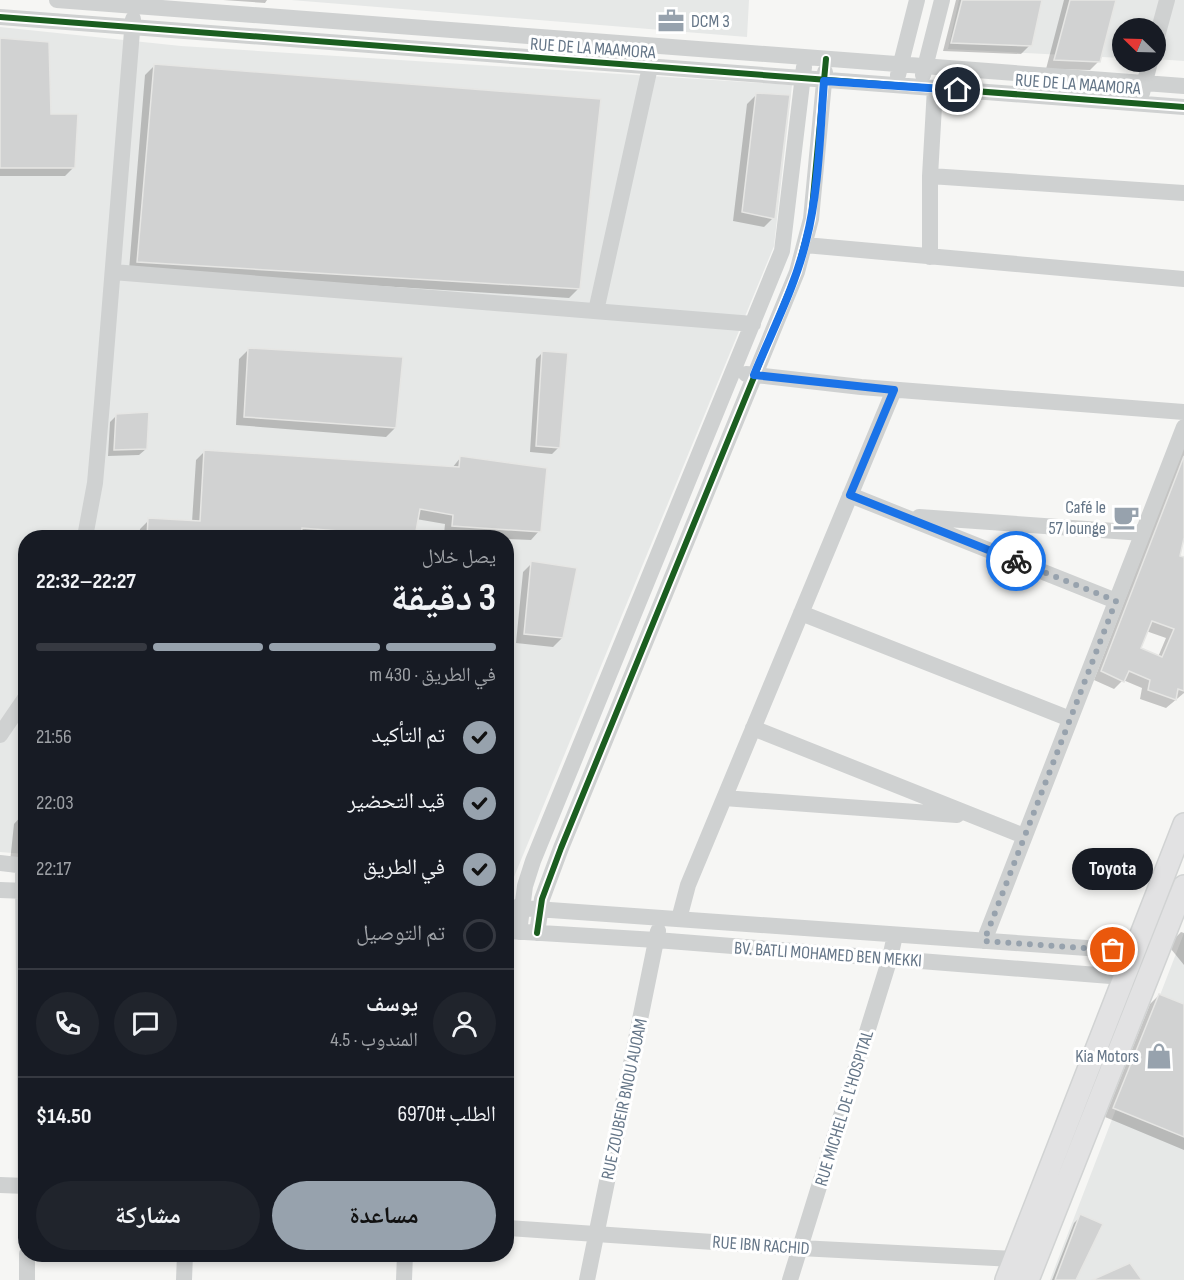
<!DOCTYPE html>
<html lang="ar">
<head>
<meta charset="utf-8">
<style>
  body { margin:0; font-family:"Sofia Sans Condensed","Noto Naskh Arabic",sans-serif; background:#20242c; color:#f1f3f6; direction:rtl; height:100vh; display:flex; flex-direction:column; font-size:22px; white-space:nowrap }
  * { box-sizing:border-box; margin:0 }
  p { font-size:20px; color:#9ea1a6 }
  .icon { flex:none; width:33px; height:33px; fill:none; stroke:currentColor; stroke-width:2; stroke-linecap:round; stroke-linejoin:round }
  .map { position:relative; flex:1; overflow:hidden; direction:ltr }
  .sheet { position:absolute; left:18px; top:530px; width:496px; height:732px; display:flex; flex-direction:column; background:#171b24; border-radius:24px; box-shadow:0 3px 9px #0003; direction:rtl }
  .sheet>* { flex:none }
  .needle { width:39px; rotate:293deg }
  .controls { position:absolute; left:1112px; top:18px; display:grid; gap:12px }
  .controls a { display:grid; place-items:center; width:54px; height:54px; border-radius:50%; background:#171b24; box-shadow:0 3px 9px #0003; font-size:30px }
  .pin { position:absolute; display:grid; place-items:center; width:51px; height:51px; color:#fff; margin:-26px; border:3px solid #fff; border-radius:50%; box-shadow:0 2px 6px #0007 }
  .courier { position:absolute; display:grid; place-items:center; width:60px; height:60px; margin:-30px; border:4px solid #1a73e8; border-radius:50%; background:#fff; color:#222; box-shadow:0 2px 8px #0007 }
  .bubble { position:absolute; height:42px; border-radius:21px; background:#171b24; box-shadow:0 3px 9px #0003; font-size:20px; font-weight:700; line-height:42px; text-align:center; direction:rtl }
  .overview em { font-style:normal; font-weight:700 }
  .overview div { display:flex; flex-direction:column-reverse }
  .overview { display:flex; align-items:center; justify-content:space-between; height:102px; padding:0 18px }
  h1 { font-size:39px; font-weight:700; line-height:45px }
  .bar { display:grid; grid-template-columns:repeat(4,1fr); gap:9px 6px; align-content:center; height:72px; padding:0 18px }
  .bar i { height:8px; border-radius:4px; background:#363941 }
  .bar .active { background:#97a2ad }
  .bar p { grid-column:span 4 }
  .line { display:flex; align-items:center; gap:15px; padding:0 18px; border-top:2px solid #363941 }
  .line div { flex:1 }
  .round { display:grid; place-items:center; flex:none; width:63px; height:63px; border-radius:32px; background:#20242c }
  ol { padding:0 18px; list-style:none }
  li { display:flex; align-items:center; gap:18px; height:66px }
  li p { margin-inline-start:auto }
  li .icon { padding:6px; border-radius:50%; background:#97a2ad; color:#111; stroke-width:4 }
  li:last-child { color:#9ea1a6 }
  li i { width:33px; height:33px; border:3px solid #363941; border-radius:50% }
  .cta { display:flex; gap:12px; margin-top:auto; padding:12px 18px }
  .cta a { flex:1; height:69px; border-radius:36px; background:#97a2ad; color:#111; font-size:24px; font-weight:700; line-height:69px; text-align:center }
  .cta a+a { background:#20242c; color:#f1f3f6 }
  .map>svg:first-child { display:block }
  .built { fill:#e6e8e7 }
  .shadow { fill:#0003; fill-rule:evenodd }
  .building { fill:#d1d2d2; stroke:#e6e6e4; stroke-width:1.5; fill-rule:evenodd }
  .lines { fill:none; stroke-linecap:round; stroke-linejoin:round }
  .major-casing { stroke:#d1d3d3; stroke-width:24 }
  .minor { stroke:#cfd1d1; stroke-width:16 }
  .major { stroke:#e2e2e3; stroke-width:21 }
  .cycleway-casing { stroke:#fff; stroke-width:10 }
  .cycleway { stroke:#1b5e20; stroke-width:6 }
  .done { stroke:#97a2ad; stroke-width:6; stroke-dasharray:0 10.8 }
  .route { stroke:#1a73e8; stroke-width:8 }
  .labels { text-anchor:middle; stroke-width:6; stroke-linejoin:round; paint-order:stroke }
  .poi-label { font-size:18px; fill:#647587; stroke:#fff; text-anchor:end }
  .street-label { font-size:18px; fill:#647587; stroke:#fff }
</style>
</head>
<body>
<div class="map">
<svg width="1184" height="1280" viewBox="0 0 1184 1280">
  <rect width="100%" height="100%" fill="#f6f6f4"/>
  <path class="built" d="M 291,0 L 749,0 L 747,37 Z
    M 959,0 L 1184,0 L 1184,61 L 1155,59 L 1155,28 L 1122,28 L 1122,58 L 948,49 Z
    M 0,27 L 181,46 L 792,85 L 774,246 L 507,894 L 507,537 L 26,537 L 25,854 L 0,852 Z
    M 1184,933 L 1184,1280 L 1050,1280 Z"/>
  <path class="shadow" d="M 223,0 L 267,0 L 265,3 Z
    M 956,0 L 1041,0 L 1030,45 L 1021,54 L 943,51 Z
    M 1064,0 L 1114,0 L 1099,61 L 1090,70 L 1046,69 Z
    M 0,39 L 74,167 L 65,176 L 0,176 Z
    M 154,66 L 578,289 L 569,298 L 129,270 L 145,75 Z
    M 756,95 L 773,218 L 764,227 L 733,221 L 747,104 Z
    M 248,350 L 395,428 L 386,437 L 236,425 L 239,359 Z
    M 542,353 L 559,447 L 552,454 L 530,452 L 536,359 Z
    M 117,415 L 146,449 L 139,455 L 108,456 L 110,422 Z
    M 1184,446 L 1184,535 L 1178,557 L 1184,558 L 1184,693 L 1166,708 L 1140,699 L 1142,688 L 1123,680 L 1114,689 L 1094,680 ZM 1146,631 L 1166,638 L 1158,657 L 1139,649 Z
    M 205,451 L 452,468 L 461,457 L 539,531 L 531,540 L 507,539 L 507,537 L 444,534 L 445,524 L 416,519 L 413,537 L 139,537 L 140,529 L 149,520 L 192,522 L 196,460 Z
    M 532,563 L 562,638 L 553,647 L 516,643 L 523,572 Z
    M 23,814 L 26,815 L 26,864 L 10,862 L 14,824 Z
    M 1181,932 L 1184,933 L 1184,965 L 1171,949 L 1172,941 Z
    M 1159,995 L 1184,1005 L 1184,1150 L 1105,1117 L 1150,1004 Z
    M 1081,1216 L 1074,1280 L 1052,1280 L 1074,1223 Z"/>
  <path class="building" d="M 962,0 L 1042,0 L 1032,46 L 951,43 Z
    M 1070,0 L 1116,0 L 1100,62 L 1054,60 Z
    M 0,38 L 49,42 L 51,114 L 78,114 L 75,168 L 0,168 Z
    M 154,64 L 601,99 L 580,289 L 137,262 Z
    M 756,93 L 790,95 L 775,219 L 742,212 Z
    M 248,348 L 403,357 L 396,428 L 244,417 Z
    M 542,351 L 568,353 L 560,448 L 536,446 Z
    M 149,412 L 147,449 L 114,450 L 116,414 Z
    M 204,450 L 459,467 L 460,456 L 547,468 L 541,532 L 452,526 L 453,515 L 420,509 L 415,537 L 302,528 L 301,537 L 147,537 L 148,518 L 200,521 Z
    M 1184,456 L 1184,538 L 1180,556 L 1184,557 L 1184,691 L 1178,689 L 1176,700 L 1148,690 L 1150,680 L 1129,671 L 1124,682 L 1101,671 ZM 1152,621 L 1174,629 L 1162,657 L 1141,648 Z
    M 531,561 L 577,568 L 563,638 L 524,634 Z
    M 1159,994 L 1184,1004 L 1184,1137 L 1113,1108 Z
    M 1080,1214 L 1103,1224 L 1076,1280 L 1055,1280 Z
    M 1130,1263 L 1142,1280 L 1092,1280 Z"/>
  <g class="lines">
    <g class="major-casing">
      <path id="major" d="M 1006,1280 L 1184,824
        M 1028,1280 L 1184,886"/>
    </g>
    <path class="minor" d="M 57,0 L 1184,86
      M 0,17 L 1184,107
      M 1155,44 L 1167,0
      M 898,75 L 917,0
      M 923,75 L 942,0
      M 1142,93 L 1150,62
      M 930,176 L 1184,193
      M 805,245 L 1184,279
      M 930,257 L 930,176 L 935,88
      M 113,272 L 753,324
      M 596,311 L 650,67
      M 746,374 L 861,387 L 1184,412
      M 850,495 L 1116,601
      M 919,517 L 1143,533
      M 85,537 L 95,483 L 102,403 L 133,19
      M 801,613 L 1070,719
      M 753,728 L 1024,836
      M 0,735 L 26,697
      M 724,798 L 957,815
      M 0,863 L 26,866
      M 23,866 L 26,1204
      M 0,890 L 26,891
      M 507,907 L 1158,953
      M 679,919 L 688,885 L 894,390
      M 507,931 L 656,940 L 1148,979
      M 519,932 L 525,886 L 533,861 L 782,251 L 804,67
      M 537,933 L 542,899 L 561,848 L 797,272 L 811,219 L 825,72
      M 984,941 L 1184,427
      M 0,1185 L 26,1186
      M 507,1228 L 800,1248 L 1014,1259
      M 27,1254 L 27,1280
      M 184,1280 L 185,1254
      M 404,1280 L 405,1254
      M 587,1280 L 658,931
      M 790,1280 L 890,958 L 895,935"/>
    <use href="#major" class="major"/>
    <g class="cycleway-casing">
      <path id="cycleway" d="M 0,17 L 1184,107
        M 537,933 L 542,899 L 561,848 L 797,272 L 811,219 L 826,59"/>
    </g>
    <use href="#cycleway" class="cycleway"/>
  </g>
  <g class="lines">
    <path class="done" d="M 1016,561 L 1116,601 L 984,941 L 1113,950"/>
    <path class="route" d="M 958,90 L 824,81 C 820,132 819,191 806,241 C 795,287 772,331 754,375 L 894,390 L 850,495 L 1016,561"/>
  </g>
  <defs>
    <g id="office-bare" transform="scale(2.07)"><path d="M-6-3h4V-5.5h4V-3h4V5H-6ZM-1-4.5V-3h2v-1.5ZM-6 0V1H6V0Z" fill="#97a2ad" stroke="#fff" stroke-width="2.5" paint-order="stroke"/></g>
    <g id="cafe-bare" transform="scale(2.07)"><path d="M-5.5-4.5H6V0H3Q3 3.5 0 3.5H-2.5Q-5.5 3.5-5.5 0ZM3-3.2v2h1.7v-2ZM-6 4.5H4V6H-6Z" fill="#97a2ad" stroke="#fff" stroke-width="2.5" paint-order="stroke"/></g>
    <g id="shop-bare" transform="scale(2.07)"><path d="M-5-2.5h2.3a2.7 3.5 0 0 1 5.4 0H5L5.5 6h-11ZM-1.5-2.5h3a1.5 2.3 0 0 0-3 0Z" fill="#97a2ad" stroke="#fff" stroke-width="2.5" paint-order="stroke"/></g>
  </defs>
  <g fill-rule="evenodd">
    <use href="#office-bare" x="671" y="21"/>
    <use href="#cafe-bare" x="1126" y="517"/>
    <use href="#shop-bare" x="1159" y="1056"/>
  </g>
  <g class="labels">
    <g class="poi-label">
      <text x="691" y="27" text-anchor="start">DCM 3</text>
      <text x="1106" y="513">Café le<tspan x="1106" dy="21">57 lounge</tspan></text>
      <text x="1139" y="1062">Kia Motors</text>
    </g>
    <g class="street-label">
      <text transform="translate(593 48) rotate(4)" y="6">RUE DE LA MAAMORA</text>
      <text transform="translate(1078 84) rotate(4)" y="6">RUE DE LA MAAMORA</text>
      <text transform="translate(828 954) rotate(4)" y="6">BV. BATLI MOHAMED BEN MEKKI</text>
      <text transform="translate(624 1099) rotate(-78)" y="6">RUE ZOUBEIR BNOU AUOAM</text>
      <text transform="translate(844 1108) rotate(-73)" y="6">RUE MICHEL DE L'HOSPITAL</text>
      <text transform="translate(761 1245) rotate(4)" y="6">RUE IBN RACHID</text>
    </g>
  </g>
</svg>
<div class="controls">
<a><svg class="needle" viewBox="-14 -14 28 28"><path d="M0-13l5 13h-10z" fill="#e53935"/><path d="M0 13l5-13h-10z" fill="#9ea1a6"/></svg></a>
</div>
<div class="pin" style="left:1113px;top:950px;background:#ea580c"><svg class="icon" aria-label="bag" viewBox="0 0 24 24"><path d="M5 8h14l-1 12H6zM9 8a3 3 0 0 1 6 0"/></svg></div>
<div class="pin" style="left:958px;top:90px;background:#1f2937"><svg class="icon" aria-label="home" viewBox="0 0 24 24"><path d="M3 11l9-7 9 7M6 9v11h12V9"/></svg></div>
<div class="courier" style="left:1016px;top:561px"><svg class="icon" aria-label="bike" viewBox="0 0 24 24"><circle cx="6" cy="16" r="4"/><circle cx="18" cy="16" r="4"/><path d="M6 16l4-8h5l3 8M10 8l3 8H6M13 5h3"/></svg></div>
<div class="bubble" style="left:1072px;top:848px;width:81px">Toyota</div>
<section class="sheet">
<div class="overview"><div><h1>3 دقيقة</h1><p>يصل خلال</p></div><em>22:27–22:32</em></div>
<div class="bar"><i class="active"></i><i class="active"></i><i class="active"></i><i></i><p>في الطريق · 430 m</p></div>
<ol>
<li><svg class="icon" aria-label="check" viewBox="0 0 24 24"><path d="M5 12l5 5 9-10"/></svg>تم التأكيد<p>21:56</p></li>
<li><svg class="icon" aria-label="check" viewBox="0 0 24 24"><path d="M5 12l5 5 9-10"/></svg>قيد التحضير<p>22:03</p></li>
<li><svg class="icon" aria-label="check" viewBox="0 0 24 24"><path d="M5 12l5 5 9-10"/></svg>في الطريق<p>22:17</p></li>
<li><i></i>تم التوصيل</li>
</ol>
<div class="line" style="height:108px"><a class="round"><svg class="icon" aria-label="person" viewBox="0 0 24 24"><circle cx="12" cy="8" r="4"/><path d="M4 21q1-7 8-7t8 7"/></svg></a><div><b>يوسف</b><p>المندوب · 4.5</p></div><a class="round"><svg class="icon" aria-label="chat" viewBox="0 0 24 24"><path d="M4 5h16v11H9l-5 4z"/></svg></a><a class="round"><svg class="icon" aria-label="phone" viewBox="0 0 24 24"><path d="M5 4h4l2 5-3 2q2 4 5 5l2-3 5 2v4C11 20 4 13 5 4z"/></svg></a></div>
<div class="line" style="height:78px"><div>الطلب #6970</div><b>$14.50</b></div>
<div class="cta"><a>مساعدة</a><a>مشاركة</a></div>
</section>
</div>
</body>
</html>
